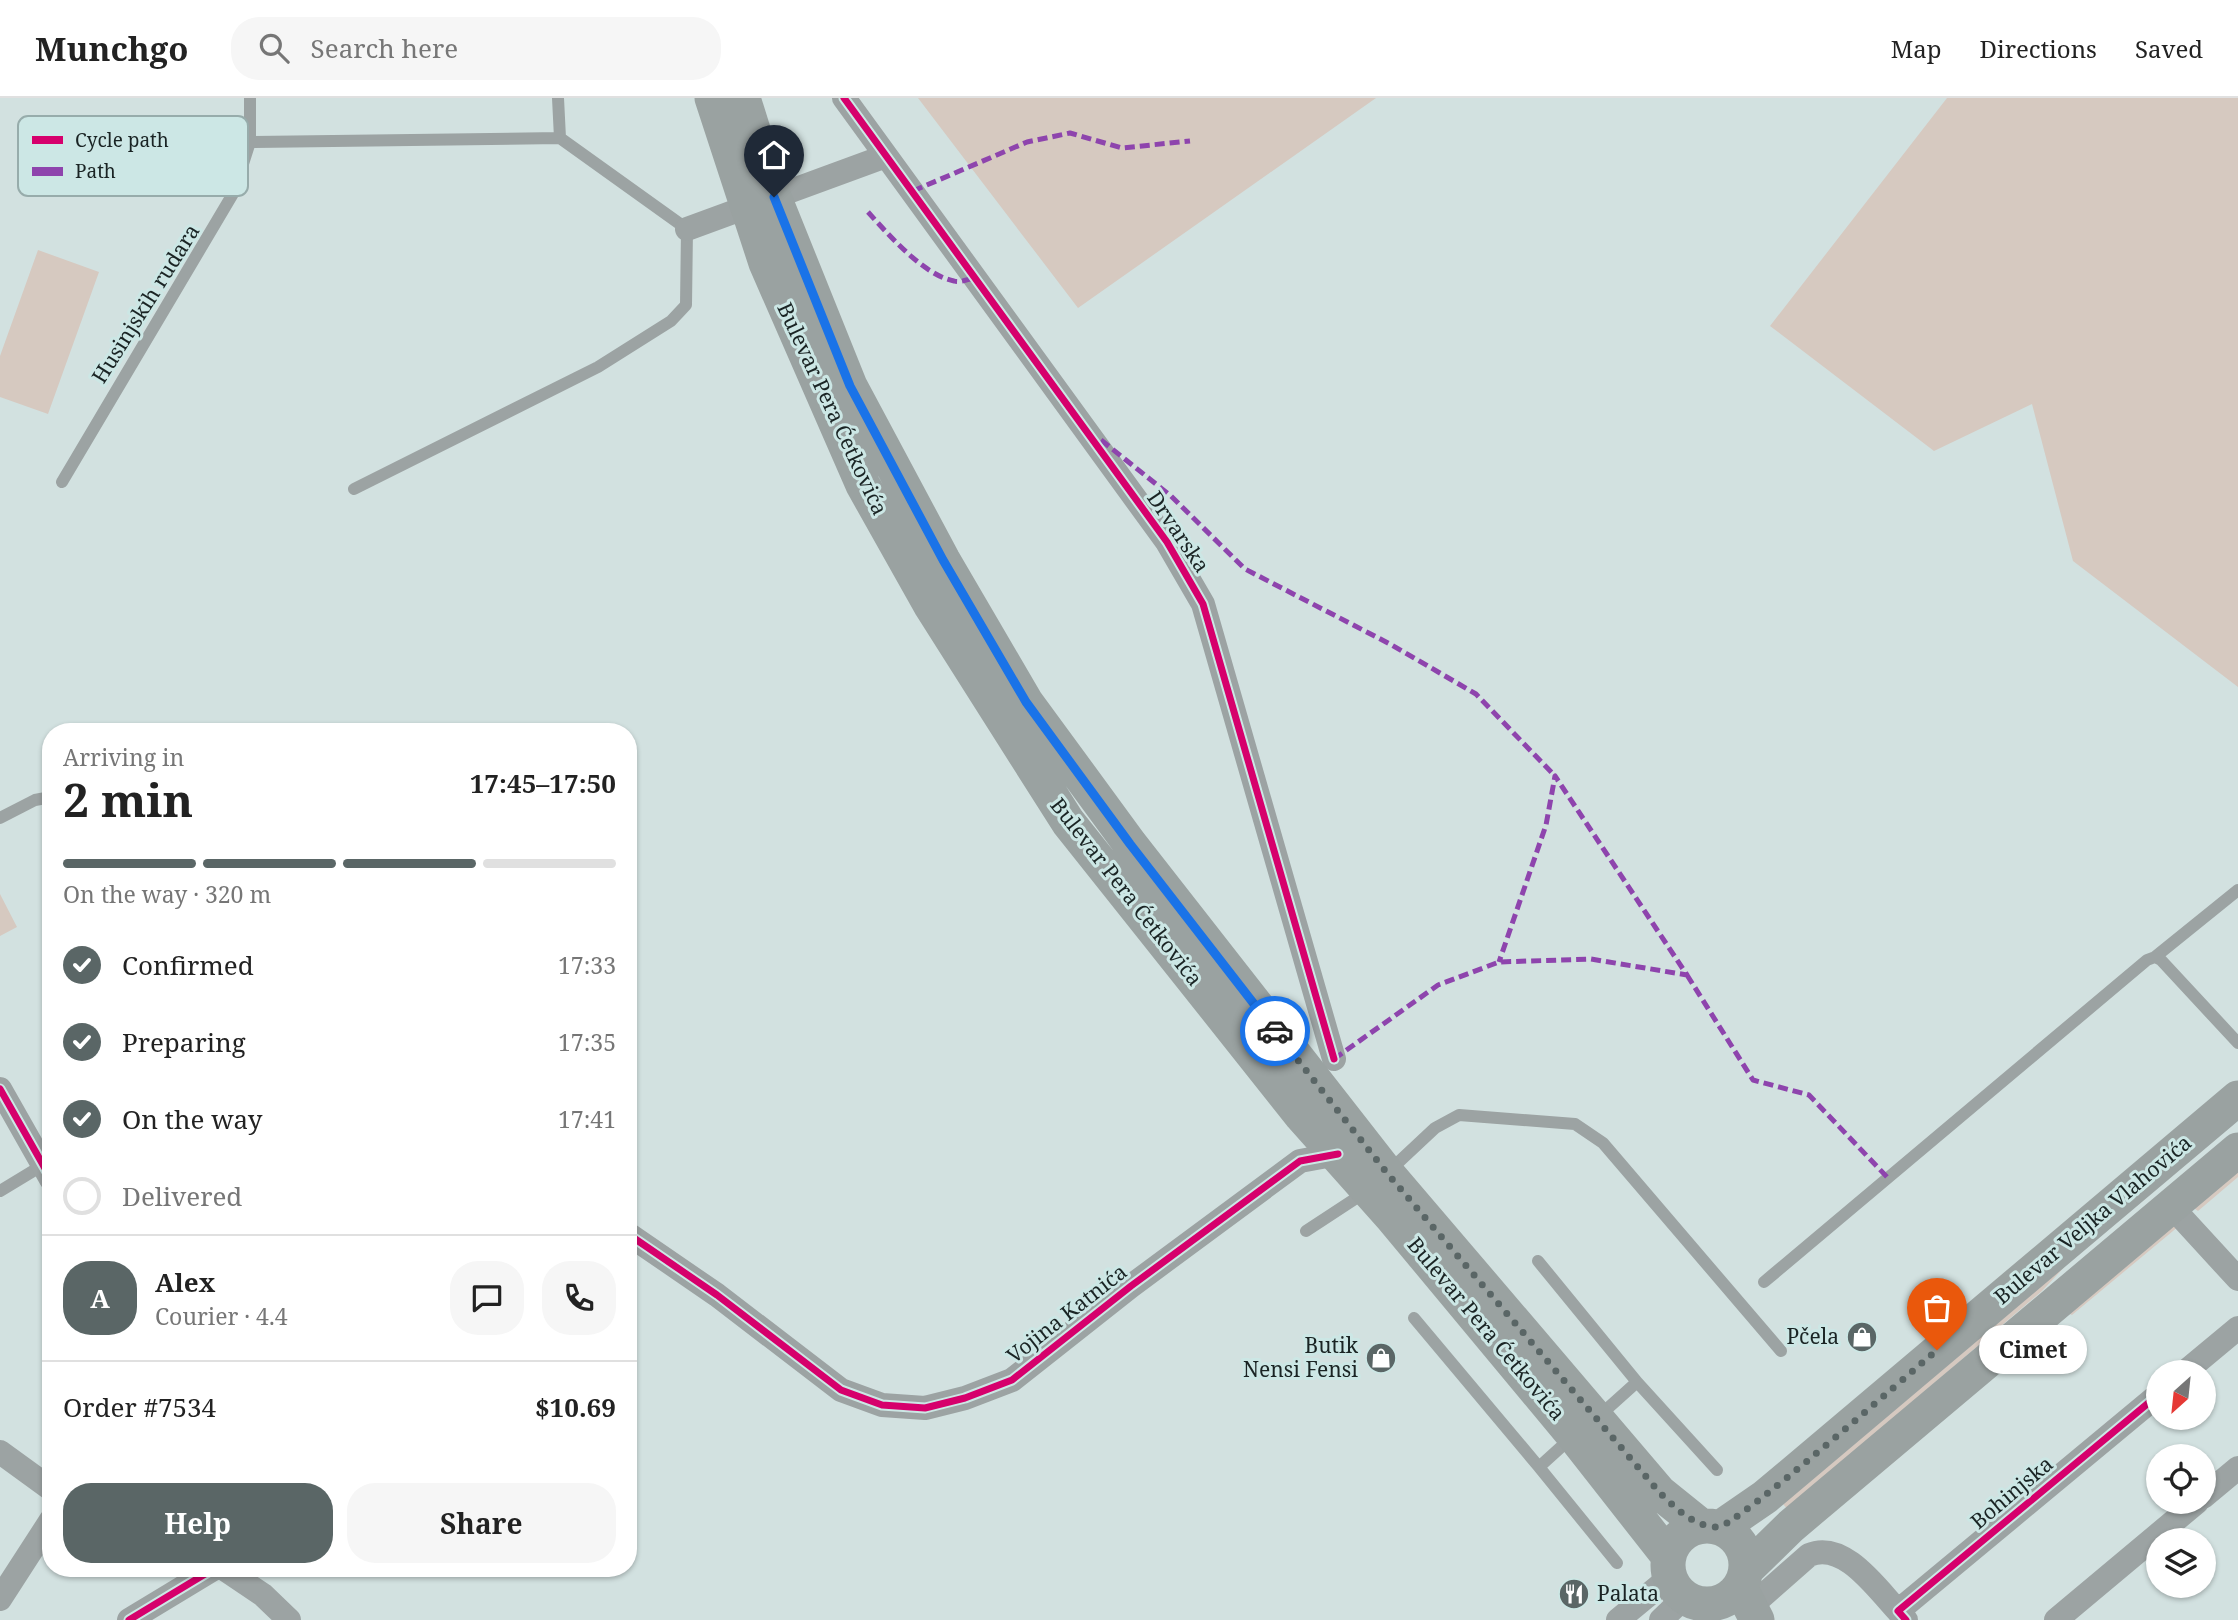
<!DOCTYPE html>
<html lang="en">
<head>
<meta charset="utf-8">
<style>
  body { margin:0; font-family:"Noto Serif",serif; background:#f6f6f6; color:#222; height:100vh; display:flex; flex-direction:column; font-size:26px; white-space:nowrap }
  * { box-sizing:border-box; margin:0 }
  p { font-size:23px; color:#767676 }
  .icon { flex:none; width:38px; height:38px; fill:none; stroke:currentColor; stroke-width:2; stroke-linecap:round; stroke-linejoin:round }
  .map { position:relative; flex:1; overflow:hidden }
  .drawer { position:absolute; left:42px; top:625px; width:595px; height:854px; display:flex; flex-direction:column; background:#fff; border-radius:28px; box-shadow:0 2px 5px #0004 }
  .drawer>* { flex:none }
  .needle { width:46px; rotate:207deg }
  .buttons { position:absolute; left:2146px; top:1262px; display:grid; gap:14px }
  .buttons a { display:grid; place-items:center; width:70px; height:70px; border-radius:50%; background:#fff; box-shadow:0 2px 5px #0004; font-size:35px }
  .pin { position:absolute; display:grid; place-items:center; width:60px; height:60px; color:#fff; margin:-72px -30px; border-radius:50% 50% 50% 0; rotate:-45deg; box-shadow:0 0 7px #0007 }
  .pin .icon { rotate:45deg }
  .courier { position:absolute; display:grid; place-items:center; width:70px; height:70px; margin:-35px; border:5px solid #1a73e8; border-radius:50%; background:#fff; color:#222; box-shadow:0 2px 9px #0007 }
  .bubble { position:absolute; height:49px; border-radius:24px; background:#fff; box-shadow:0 2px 5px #0004; font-size:23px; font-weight:700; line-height:49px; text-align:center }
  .summary em { font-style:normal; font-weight:700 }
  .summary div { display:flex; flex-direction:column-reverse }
  .summary { display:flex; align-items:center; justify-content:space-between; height:119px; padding:0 21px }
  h1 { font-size:46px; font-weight:700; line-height:52px }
  .bar { display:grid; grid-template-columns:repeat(4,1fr); gap:10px 7px; align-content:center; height:84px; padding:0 21px }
  .bar i { height:9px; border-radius:5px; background:#e0e0e0 }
  .bar .active { background:#5a6666 }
  .bar p { grid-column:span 4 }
  .line { display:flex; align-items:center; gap:18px; padding:0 21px; border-top:2px solid #e0e0e0 }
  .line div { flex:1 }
  .round { display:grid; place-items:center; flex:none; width:74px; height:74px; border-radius:28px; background:#f6f6f6 }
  ol { padding:0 21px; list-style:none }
  li { display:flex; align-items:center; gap:21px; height:77px }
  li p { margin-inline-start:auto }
  li .icon { padding:7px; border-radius:50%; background:#5a6666; color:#fff; stroke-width:4 }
  li:last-child { color:#767676 }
  li i { width:38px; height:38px; border:4px solid #e0e0e0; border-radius:50% }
  .button { display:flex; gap:14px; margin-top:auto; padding:14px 21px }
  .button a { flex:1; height:80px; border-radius:28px; background:#5a6666; color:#fff; font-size:28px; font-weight:700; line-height:80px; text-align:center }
  .button a+a { background:#f6f6f6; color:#222 }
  header { display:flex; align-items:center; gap:42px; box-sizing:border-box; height:98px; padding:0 35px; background:#fff; border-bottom:2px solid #e0e0e0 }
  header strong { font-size:33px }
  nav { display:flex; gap:38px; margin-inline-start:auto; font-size:24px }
  .search { width:490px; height:63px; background:#f6f6f6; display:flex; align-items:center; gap:18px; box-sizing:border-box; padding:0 24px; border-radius:28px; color:#767676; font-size:26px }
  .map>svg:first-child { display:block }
  .green { fill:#d6c9c0 }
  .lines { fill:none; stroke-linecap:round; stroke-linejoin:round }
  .lane { stroke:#9ca3a3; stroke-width:12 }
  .street { stroke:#9ca3a3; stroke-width:24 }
  .secondary { stroke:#9aa2a1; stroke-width:35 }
  .quiet { stroke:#8e44ad; stroke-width:5; stroke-dasharray:10 5; stroke-linecap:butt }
  .cycleway-casing { stroke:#cce7e5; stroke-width:11 }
  .cycleway { stroke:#d6006c; stroke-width:7 }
  .done { stroke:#5a6666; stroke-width:7; stroke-dasharray:0 12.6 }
  .route { stroke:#1a73e8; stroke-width:9 }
  .labels { text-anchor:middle; stroke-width:6; stroke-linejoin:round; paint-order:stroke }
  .street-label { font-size:21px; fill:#1a2424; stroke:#cce7e5 }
  .poi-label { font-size:21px; fill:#1a2424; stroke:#cce7e5; text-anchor:end }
  .key { fill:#cce7e5; stroke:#97acab; stroke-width:2 }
  .key-label { font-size:19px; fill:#1a2424 }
</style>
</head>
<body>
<header>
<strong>Munchgo</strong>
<div class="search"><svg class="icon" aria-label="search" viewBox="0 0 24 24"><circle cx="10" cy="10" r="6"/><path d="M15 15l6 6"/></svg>Search here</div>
<nav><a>Map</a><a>Directions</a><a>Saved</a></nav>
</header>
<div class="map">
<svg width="2238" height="1522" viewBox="0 0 2238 1522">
  <rect width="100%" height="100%" fill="#d2e1e0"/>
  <path class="green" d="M 918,0 L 1376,0 L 1078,210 Z
    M 1947,0 L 2238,0 L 2238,589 L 2073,463 L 2032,306 L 1934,353 L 1770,228 Z
    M 38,152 L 99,174 L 48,316 L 0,299 L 0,258 Z
    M 0,796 L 17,829 L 0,838 Z
    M 2238,1072 L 2238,1079 L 2198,1113 L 2194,1110 Z
    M 2176,1124 L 2179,1128 L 2072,1217 L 2068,1215 Z
    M 2084,1148 L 2042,1193 L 1820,1383 L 1790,1414 L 1777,1399 Z"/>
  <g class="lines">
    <path class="lane" d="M 250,44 L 560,40
      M 62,384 L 234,94 L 250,44 L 250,0
      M 354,391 L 598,269 L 671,223 L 686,207 L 687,131 L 560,40 L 558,0
      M 0,720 L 35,702 L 51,699
      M 2155,859 L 2238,792
      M 1388,1074 L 1435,1030 L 1459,1017 L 1575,1026 L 1603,1045 L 1781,1253
      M 0,1093 L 43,1067
      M 1306,1133 L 1367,1093
      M 1538,1163 L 1637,1284 L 1717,1372
      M 1764,1184 L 2147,862 L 2155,859 L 2161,862 L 2238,945
      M 1414,1220 L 1539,1369 L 1571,1340
      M 1598,1319 L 1637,1284
      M 1539,1369 L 1617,1465"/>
    <path class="street" d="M 844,0 L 1167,444 L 1203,506 L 1334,961
      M 687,131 L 886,58
      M 0,991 L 51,1081
      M 2171,1108 L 2238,1181
      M 628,1136 L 717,1197 L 841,1292 L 882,1307 L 925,1310 L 965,1300 L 1012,1282 L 1131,1188 L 1300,1063 L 1338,1056
      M 2185,1274 L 2238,1230
      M 0,1354 L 51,1391
      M 2203,1399 L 2238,1370
      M 223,1470 L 263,1497 L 289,1522
      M 0,1501 L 51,1422
      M 1750,1509 L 1809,1457 C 1844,1442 1877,1491 1898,1513
      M 129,1522 L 215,1470
      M 1618,1522 L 1670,1479
      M 1661,1522 L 1685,1499
      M 1906,1522 L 1898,1513 L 2158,1297
      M 2056,1522 L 2197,1404"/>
    <path class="secondary" d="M 712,0 L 766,165 L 863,387 L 931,508 L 1068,724 L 1301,1017 L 1391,1118 L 1574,1338 L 1669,1459
      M 743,0 L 774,99 L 850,288 L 943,462 L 1026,604 L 1130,746 L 1387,1075 L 1660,1395 L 1701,1428
      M1668 1467a39 39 0 1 1 78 0a39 39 0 1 1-78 0Z
      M 1720,1430 L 1765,1399 L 2238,1000
      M 1747,1471 L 1791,1428 L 2238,1052
      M 1740,1489 L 1757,1522"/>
    <path class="quiet" d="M 913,93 L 1027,44 L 1070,35 L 1122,50 L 1190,43
      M 868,114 C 888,136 923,177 954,183 C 960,185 968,181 975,180
      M 1101,342 L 1171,398 L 1245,471 L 1390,546 L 1476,596 L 1555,678
      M 1687,877 L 1753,982 L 1809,997 L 1888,1080
      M 1334,961 L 1438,887 L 1499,864 L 1591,861 L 1687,877 L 1555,678 L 1546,727 L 1499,864"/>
    <g class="cycleway-casing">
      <path id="cycleway" d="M 844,0 L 1167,444 L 1203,506 L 1334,961
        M 0,991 L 51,1081
        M 628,1136 L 717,1197 L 841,1292 L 882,1307 L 925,1310 L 965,1300 L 1012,1282 L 1131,1188 L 1300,1063 L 1338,1056
        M 129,1522 L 215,1470
        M 1906,1522 L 1898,1513 L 2158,1297"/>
    </g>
    <use href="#cycleway" class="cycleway"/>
  </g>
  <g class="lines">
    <path class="done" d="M 1275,933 L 1387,1075 L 1660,1395 C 1677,1411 1694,1429 1718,1429 C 1735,1429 1910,1275 1937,1252"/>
    <path class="route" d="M 774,99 L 850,288 L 943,462 L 1026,604 L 1130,746 L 1275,933"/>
  </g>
  <defs>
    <g id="shop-disc" transform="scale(1.575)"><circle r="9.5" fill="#5a6666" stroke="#cce7e5"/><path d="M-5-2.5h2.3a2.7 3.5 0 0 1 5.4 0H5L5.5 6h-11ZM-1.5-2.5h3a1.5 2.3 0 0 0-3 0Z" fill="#fff"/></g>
    <g id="restaurant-disc" transform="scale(1.575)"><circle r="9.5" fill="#5a6666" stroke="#cce7e5"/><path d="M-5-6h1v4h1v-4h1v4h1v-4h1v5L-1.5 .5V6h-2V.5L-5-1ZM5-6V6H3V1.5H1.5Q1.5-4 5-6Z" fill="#fff"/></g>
  </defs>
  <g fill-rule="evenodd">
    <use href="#shop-disc" x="1862" y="1239"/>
    <use href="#shop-disc" x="1381" y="1260"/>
    <use href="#restaurant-disc" x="1574" y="1496"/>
  </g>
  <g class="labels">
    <g class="street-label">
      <text transform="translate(146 206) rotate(-58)" y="7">Husinjskih rudara</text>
      <text transform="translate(832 311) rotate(65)" y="7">Bulevar Pera Ćetkovića</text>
      <text transform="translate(1178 434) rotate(56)" y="7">Drvarska</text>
      <text transform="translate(1126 794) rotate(52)" y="7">Bulevar Pera Ćetkovića</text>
      <text transform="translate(2093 1122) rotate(-40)" y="7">Bulevar Veljka Vlahovića</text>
      <text transform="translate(1067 1216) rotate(-38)" y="7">Vojina Katnića</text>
      <text transform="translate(1486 1231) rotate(50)" y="7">Bulevar Pera Ćetkovića</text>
      <text transform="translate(2012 1395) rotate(-40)" y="7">Bohinjska</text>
    </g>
    <g class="poi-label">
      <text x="1839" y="1246">Pčela</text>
      <text x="1358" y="1255">Butik<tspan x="1358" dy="24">Nensi Fensi</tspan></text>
      <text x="1597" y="1503" text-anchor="start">Palata</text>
    </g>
  </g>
  <rect x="18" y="18" width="230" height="80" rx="10" class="key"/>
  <rect x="32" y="38" width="31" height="8" fill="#d6006c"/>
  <rect x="32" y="69" width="31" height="9" fill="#8e44ad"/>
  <g class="key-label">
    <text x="75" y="49">Cycle path</text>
    <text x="75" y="80">Path</text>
  </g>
</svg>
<div class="buttons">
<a><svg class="needle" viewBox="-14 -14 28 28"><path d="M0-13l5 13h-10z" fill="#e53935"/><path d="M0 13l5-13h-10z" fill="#767676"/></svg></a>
<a><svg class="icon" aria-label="locate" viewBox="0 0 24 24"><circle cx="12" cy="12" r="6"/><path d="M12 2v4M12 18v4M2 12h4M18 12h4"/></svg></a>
<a><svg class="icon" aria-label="layers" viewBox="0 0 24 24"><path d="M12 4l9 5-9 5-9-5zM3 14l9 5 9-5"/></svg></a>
</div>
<div class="pin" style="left:1937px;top:1252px;background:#ea580c"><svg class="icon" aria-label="bag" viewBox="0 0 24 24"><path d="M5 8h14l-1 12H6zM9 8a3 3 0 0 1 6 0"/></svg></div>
<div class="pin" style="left:774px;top:99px;background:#1f2937"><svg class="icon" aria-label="home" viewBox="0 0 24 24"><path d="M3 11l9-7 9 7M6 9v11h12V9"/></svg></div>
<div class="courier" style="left:1275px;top:933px"><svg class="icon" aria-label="car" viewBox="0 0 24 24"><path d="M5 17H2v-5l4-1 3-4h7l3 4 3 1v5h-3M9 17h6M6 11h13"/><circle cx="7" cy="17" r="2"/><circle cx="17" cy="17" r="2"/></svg></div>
<div class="bubble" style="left:1979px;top:1227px;width:108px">Cimet</div>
<section class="drawer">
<div class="summary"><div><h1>2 min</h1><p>Arriving in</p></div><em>17:45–17:50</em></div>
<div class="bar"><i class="active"></i><i class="active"></i><i class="active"></i><i></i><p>On the way · 320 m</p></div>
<ol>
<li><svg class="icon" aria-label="check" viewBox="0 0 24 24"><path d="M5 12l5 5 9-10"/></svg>Confirmed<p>17:33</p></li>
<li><svg class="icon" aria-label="check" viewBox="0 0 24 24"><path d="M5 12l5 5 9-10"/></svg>Preparing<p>17:35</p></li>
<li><svg class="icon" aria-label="check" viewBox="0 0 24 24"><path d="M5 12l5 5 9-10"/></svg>On the way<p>17:41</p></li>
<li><i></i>Delivered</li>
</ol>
<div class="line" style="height:126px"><b class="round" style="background:#5a6666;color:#fff">A</b><div><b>Alex</b><p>Courier · 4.4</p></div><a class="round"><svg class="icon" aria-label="chat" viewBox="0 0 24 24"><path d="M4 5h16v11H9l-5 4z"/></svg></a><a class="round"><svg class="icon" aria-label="phone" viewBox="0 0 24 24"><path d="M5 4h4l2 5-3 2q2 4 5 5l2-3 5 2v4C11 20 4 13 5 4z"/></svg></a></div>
<div class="line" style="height:91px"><div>Order #7534</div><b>$10.69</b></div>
<div class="button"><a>Help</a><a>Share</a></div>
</section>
</div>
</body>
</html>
